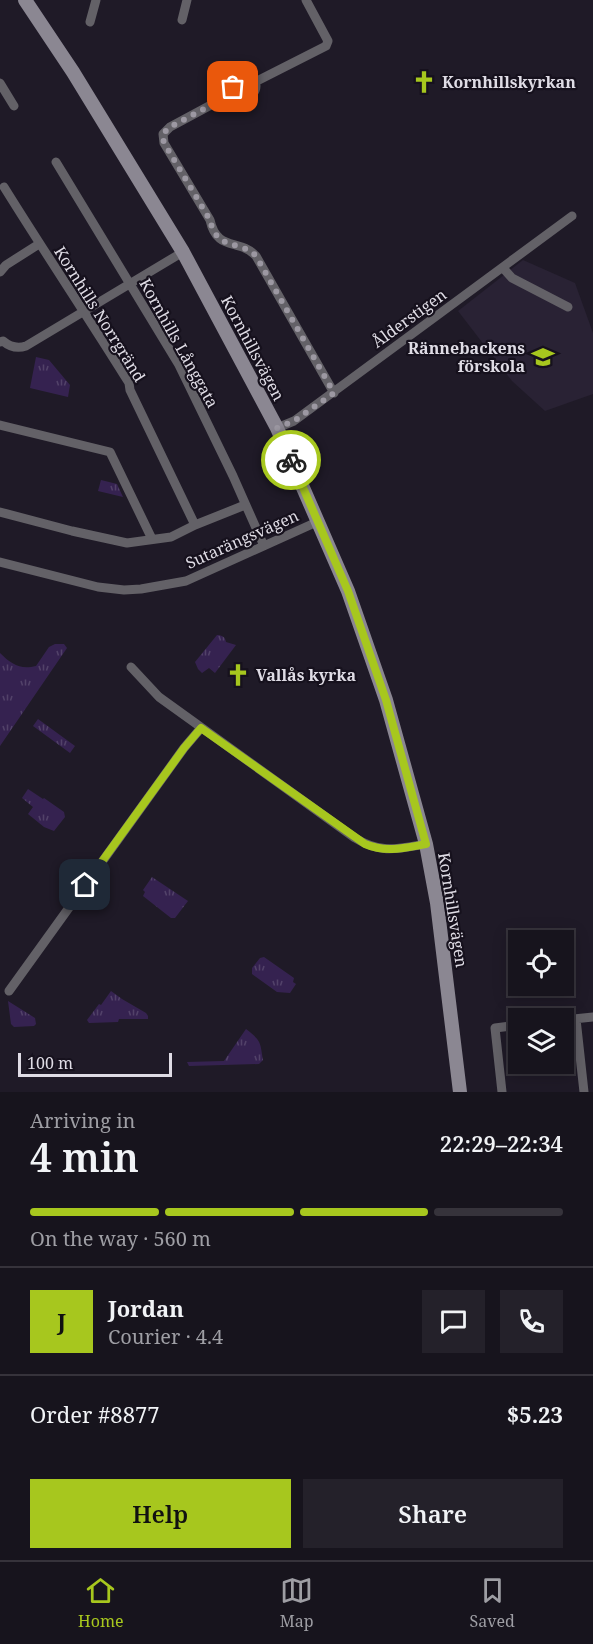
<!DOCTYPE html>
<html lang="en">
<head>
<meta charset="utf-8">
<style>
  body { margin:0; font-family:"Noto Serif",serif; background:#24212a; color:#f1f3f6; height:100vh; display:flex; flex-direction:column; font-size:22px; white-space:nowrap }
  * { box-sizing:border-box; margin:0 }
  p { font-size:20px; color:#9e9ea4 }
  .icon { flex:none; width:33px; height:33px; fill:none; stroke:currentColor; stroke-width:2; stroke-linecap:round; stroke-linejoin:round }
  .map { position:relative; height:1092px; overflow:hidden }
  .details { display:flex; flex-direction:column; background:#17141d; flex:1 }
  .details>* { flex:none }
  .controls { position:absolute; left:508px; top:930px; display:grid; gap:12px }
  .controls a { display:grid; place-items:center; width:66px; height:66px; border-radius:0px; background:#17141d; box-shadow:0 3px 15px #0003,0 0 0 2px #36333b; font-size:30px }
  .scale { position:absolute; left:18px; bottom:15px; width:154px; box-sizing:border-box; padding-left:6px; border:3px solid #dfdce5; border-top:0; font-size:16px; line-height:21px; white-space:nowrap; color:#dfdce5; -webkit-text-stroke:4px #16111d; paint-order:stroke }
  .pin { position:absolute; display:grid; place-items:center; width:51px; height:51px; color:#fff; margin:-26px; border-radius:12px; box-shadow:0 3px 9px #0006 }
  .courier { position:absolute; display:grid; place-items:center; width:60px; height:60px; margin:-30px; border:4px solid #a7c71e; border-radius:50%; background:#fff; color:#222; box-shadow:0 2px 8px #0007 }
  .overview em { font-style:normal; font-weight:600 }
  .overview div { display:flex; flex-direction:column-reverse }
  .overview { display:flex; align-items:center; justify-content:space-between; height:102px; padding:0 30px }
  h1 { font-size:39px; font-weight:600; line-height:45px }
  .bar { display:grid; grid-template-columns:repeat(4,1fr); gap:9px 6px; align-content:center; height:72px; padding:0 30px }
  .bar i { height:8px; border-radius:4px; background:#36333b }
  .bar .on { background:#a7c71e }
  .bar p { grid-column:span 4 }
  .line { display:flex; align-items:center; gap:15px; padding:0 30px; border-top:2px solid #36333b }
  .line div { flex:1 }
  .round { display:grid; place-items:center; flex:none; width:63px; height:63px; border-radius:0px; background:#24212a }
  .button { display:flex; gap:12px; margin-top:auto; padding:12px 30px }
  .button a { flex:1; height:69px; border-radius:0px; background:#a7c71e; color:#111; font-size:24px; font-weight:600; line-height:69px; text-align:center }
  .button a+a { background:#24212a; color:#f1f3f6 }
  .menu { display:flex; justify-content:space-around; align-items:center; height:84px; border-top:2px solid #36333b; background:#17141d; font-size:16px; color:#9e9ea4 }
  .menu a { display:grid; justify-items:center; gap:3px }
  .menu .on { color:#a7c71e }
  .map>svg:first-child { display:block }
  .built { fill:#292234 }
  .grass { fill:url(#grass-tufts) }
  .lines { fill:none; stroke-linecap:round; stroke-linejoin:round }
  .street { stroke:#636167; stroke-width:9 }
  .secondary { stroke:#8b8792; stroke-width:14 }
  .done { stroke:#9c98a2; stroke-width:6; stroke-dasharray:0 10.8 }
  .route { stroke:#a7c71e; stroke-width:8 }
  .labels { text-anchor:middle; stroke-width:4.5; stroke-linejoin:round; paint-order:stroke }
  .poi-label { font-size:16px; font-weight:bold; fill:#dfdce5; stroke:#16111d; text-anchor:start }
  .street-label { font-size:16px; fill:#dfdce5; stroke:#16111d }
</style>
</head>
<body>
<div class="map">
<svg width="593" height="1092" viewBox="0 0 593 1092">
  <defs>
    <pattern id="grass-tufts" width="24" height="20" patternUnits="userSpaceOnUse" patternTransform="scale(1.5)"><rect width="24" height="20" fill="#352250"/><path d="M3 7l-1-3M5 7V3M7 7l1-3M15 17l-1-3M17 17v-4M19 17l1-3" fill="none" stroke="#524269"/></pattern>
  </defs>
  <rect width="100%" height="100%" fill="#1f1a27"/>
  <path class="built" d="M 523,260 L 575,283 L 593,333 L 593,394 L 545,411 L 512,381 L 458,311 Z"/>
  <path class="grass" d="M 36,357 L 49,360 L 70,385 L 68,397 L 30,388 Z
    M 101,480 L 117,484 L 123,497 L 98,491 Z
    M 217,635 C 222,635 225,637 226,642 L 236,645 L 215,673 L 209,668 L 202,673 L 198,669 L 195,662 Z
    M 55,644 L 64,644 L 67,648 L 0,746 L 0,653 C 11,664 20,670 36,666 L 49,647 Z
    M 38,719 L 75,746 L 70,753 L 33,726 Z
    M 28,789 L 43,799 L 44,798 L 64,812 L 65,817 L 54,831 L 44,827 L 28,814 L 33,807 L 22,798 Z
    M 152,877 L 188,901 L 175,918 L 171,918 L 143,896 L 145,892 L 143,890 Z
    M 264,957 L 294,978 L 293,982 L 296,984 L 290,993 L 277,992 L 252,974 L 252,968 L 260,958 Z
    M 111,991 L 122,999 L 146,1013 L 148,1016 L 148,1019 L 119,1019 L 118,1022 L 89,1023 L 87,1020 L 99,1004 L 101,1005 Z
    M 8,1001 L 35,1018 L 36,1024 L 34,1026 L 14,1027 L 11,1024 Z
    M 246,1029 C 261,1041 260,1041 263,1060 L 259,1064 L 189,1066 L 187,1062 L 224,1061 Z"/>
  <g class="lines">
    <path class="street" d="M 182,20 L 187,0
      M 90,22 L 96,0
      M234 86a11 11 0 1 1 22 0a11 11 0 1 1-22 0Z
      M 255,82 L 326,46 L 328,41 L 306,0
      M 0,83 L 14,106
      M 235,92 L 170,127 L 163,134 L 164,143 L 210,220 C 217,252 239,238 256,256 L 334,393
      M 56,162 L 179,365 L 233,476 L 264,546
      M 4,187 C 45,253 88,317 129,383 L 130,390 L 195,525
      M 503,268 L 512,278 L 568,307
      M 0,272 L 6,265 L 39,244
      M 0,342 L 3,341 C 10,347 17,349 26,346 L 183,252
      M 0,425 L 110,452 L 152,539
      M 277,428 L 294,421 L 572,216
      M 0,512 L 72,531 L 127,543 L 171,537 L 195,525 L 245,505
      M 0,562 L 98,587 L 124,590 L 141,589 L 186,581 L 319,521
      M 131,667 L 159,697 L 355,838 C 381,854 397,849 426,844
      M 9,991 L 184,748 L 201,728
      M 576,1019 L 584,1092
      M 564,1020 L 593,1017
      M 502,1092 L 495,1028 L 519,1025"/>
    <path class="secondary" d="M 25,0 L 73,72 L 183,252 L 277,428 L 348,591 L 386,700 L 426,844 L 437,903 L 460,1092"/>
  </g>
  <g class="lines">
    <path class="done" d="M 233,87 L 236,92 L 170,127 C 164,132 162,135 164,143 L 210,220 C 217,252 239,239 256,256 L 334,393 L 294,421 L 277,428 L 291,460"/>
    <path class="route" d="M 85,885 L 184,748 L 201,728 L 365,844 C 386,853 404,848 426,844 L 386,700 L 348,591 L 291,460"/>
  </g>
  <defs>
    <g id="church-bare" transform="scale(1.8)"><path d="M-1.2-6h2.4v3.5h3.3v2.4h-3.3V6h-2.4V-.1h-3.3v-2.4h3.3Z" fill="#a7c71e" stroke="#16111d" stroke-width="2.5" paint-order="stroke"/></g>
    <g id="school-bare" transform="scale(1.8)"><path d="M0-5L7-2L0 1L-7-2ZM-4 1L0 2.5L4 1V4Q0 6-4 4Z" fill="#a7c71e" stroke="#16111d" stroke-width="2.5" paint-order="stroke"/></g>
  </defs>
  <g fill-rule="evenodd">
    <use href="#church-bare" x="424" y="82"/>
    <use href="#school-bare" x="543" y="357"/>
    <use href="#church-bare" x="238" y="675"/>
  </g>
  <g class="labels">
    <g class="poi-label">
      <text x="442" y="88">Kornhillskyrkan</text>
      <text x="525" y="354" text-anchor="end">Rännebackens<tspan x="525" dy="18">förskola</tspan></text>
      <text x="256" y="681">Vallås kyrka</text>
    </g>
    <g class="street-label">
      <text transform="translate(100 314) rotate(58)" y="6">Kornhills Norrgränd</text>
      <text transform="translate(409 318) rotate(-36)" y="6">Ålderstigen</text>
      <text transform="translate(179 343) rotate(61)" y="6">Kornhills Långgata</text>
      <text transform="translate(253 348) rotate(62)" y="6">Kornhillsvägen</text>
      <text transform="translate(242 539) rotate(-24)" y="6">Sutarängsvägen</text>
      <text transform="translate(453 910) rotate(81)" y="6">Kornhillsvägen</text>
    </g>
  </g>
</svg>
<div class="controls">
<a><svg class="icon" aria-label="locate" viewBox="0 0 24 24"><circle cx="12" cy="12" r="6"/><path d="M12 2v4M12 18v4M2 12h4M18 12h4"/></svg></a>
<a><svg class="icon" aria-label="layers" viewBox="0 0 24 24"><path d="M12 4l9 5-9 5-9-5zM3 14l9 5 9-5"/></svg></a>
</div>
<div class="scale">100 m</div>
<div class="pin" style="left:233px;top:87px;background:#ea580c"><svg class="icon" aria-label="bag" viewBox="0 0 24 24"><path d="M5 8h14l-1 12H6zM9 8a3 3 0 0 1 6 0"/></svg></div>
<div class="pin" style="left:85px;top:885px;background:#1f2937"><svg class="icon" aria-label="home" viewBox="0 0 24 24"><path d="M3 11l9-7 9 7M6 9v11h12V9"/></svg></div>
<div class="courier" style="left:291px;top:460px"><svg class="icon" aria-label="bike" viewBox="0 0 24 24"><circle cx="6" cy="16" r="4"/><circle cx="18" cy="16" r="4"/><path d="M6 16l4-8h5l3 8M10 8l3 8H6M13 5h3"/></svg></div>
</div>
<section class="details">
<div class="overview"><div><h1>4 min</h1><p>Arriving in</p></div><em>22:29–22:34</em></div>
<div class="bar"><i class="on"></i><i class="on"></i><i class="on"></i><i></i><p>On the way · 560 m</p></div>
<div class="line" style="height:108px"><b class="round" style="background:#a7c71e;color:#111">J</b><div><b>Jordan</b><p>Courier · 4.4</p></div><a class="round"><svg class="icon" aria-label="chat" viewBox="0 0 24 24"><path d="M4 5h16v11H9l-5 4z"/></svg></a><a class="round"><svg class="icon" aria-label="phone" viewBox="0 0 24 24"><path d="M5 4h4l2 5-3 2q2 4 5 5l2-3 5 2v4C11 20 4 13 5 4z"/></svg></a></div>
<div class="line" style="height:78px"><div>Order #8877</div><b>$5.23</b></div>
<div class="button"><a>Help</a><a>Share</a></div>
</section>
<nav class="menu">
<a class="on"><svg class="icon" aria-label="home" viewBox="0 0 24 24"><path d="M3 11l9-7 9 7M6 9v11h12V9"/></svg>Home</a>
<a><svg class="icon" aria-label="map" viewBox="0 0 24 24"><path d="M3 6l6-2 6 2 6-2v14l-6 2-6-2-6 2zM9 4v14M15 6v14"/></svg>Map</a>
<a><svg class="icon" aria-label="saved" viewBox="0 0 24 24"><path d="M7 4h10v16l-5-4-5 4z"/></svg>Saved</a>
</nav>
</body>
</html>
